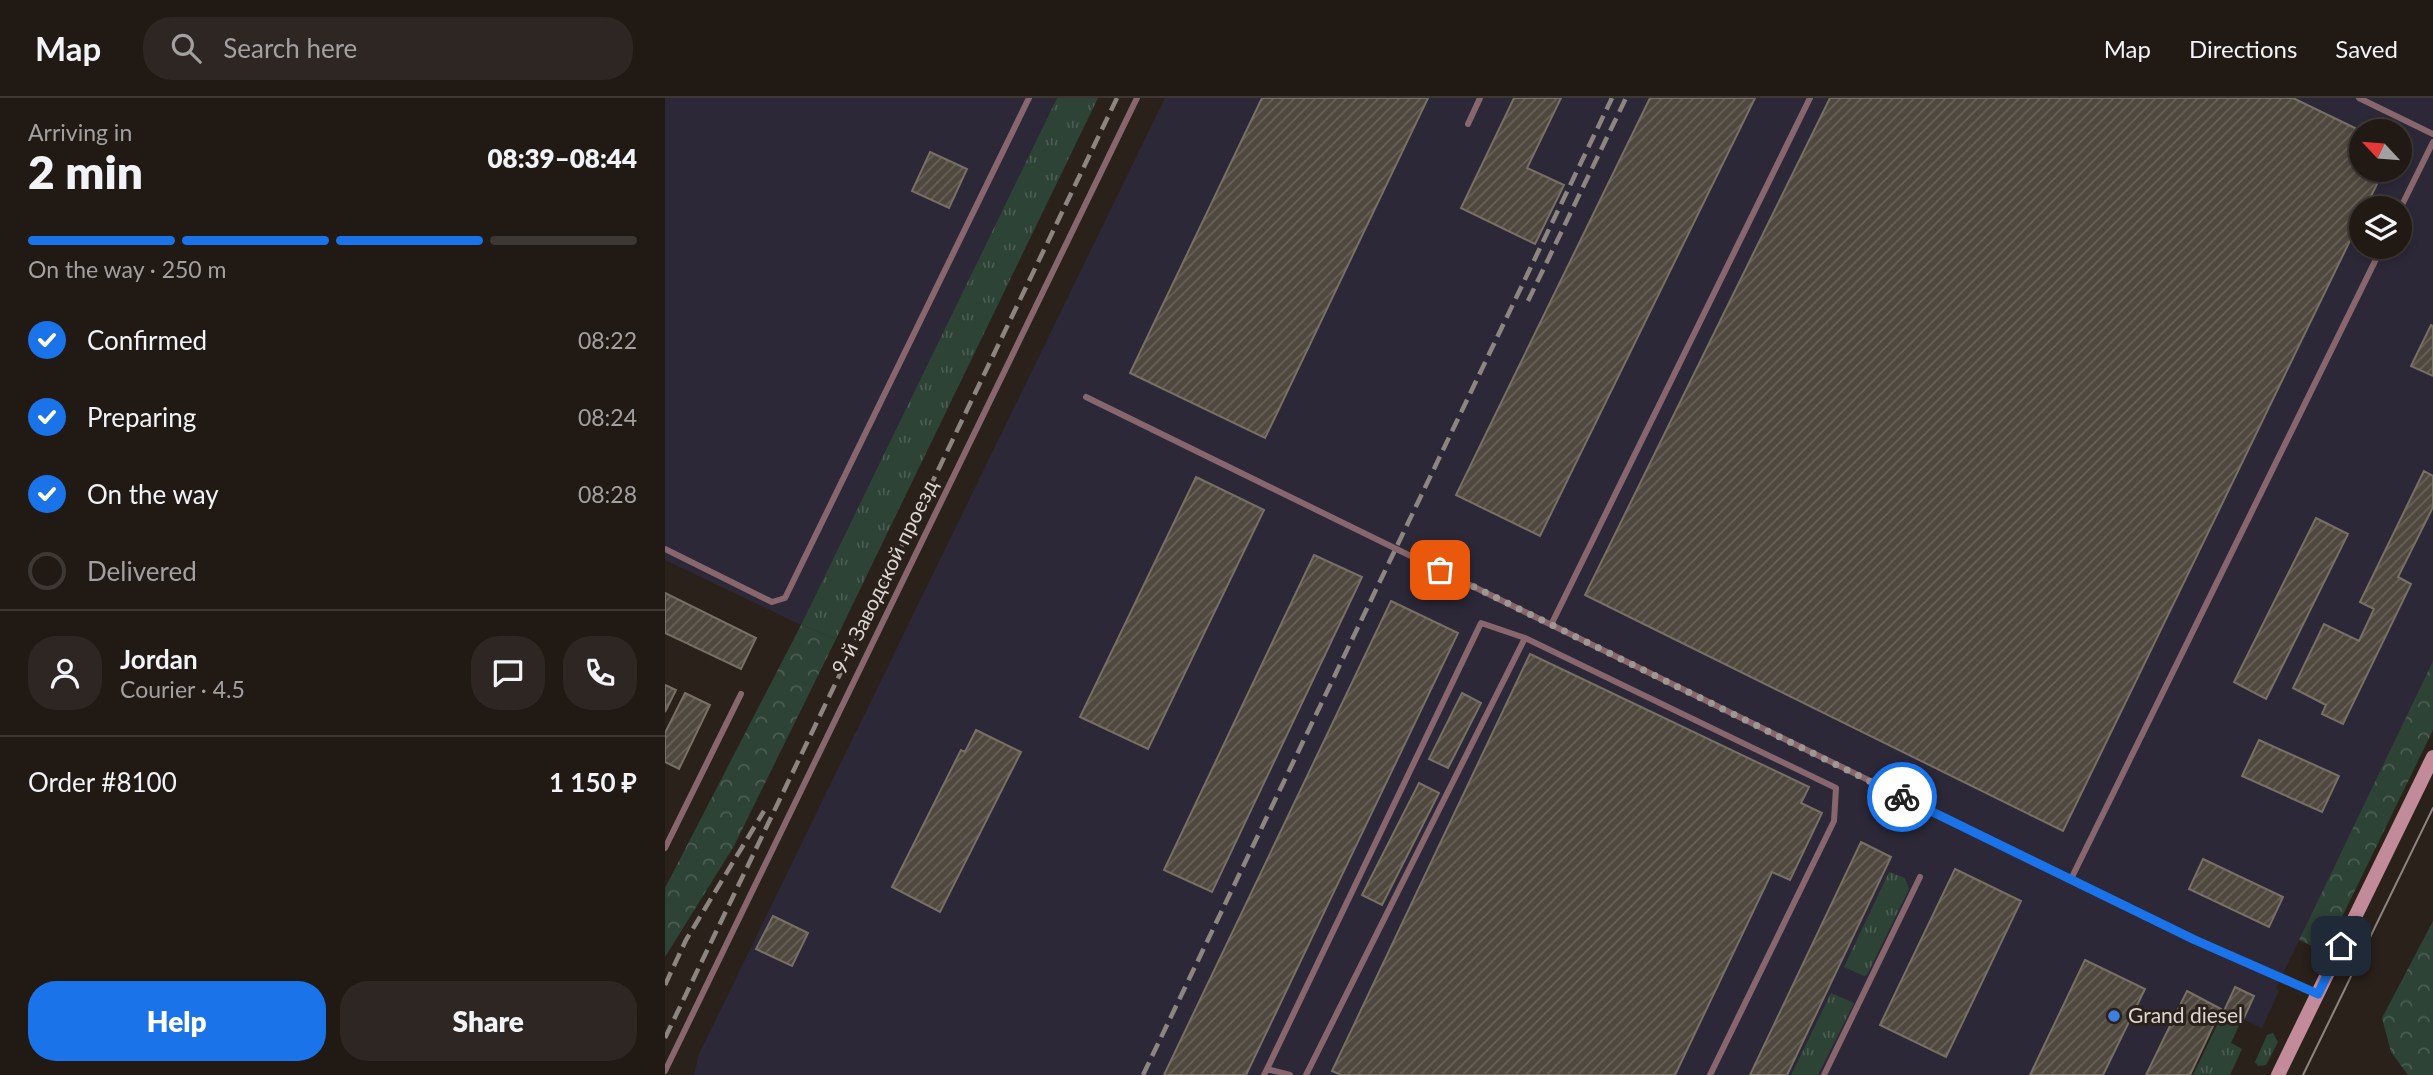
<!DOCTYPE html>
<html lang="en">
<head>
<meta charset="utf-8">
<style>
  body { margin:0; font-family:Lato,sans-serif; background:#2d2622; color:#f1f3f6; height:100vh; display:flex; flex-direction:column; font-size:26px; white-space:nowrap }
  * { box-sizing:border-box; margin:0 }
  p { font-size:23px; color:#a2a0a0 }
  .icon { flex:none; width:38px; height:38px; fill:none; stroke:currentColor; stroke-width:2; stroke-linecap:round; stroke-linejoin:round }
  .map { position:relative; flex:1; overflow:hidden }
  .drawer { display:flex; flex-direction:column; background:#201914; width:665px }
  .drawer>* { flex:none }
  .needle { width:46px; rotate:296deg }
  .controls { position:absolute; left:1684px; top:21px; display:grid; gap:14px }
  .controls a { display:grid; place-items:center; width:63px; height:63px; border-radius:50%; background:#201914; box-shadow:0 4px 10px #0003,0 0 0 2px #3d3834; font-size:35px }
  .pin { position:absolute; display:grid; place-items:center; width:60px; height:60px; color:#fff; margin:-30px; border-radius:14px; box-shadow:0 4px 10px #0006 }
  .courier { position:absolute; display:grid; place-items:center; width:70px; height:70px; margin:-35px; border:5px solid #1a73e8; border-radius:50%; background:#fff; color:#222; box-shadow:0 2px 9px #0007 }
  .head em { font-style:normal; font-weight:800 }
  .head div { display:flex; flex-direction:column-reverse }
  .head { display:flex; align-items:center; justify-content:space-between; height:119px; padding:0 28px }
  h1 { font-size:46px; font-weight:800; line-height:52px }
  .bar { display:grid; grid-template-columns:repeat(4,1fr); gap:10px 7px; align-content:center; height:84px; padding:0 28px }
  .bar i { height:9px; border-radius:5px; background:#3d3834 }
  .bar .selected { background:#1a73e8 }
  .bar p { grid-column:span 4 }
  .line { display:flex; align-items:center; gap:18px; padding:0 28px; border-top:2px solid #3d3834 }
  .line div { flex:1 }
  .round { display:grid; place-items:center; flex:none; width:74px; height:74px; border-radius:28px; background:#2d2622 }
  ol { padding:0 28px; list-style:none }
  li { display:flex; align-items:center; gap:21px; height:77px }
  li p { margin-inline-start:auto }
  li .icon { padding:7px; border-radius:50%; background:#1a73e8; color:#fff; stroke-width:4 }
  li:last-child { color:#a2a0a0 }
  li i { width:38px; height:38px; border:4px solid #3d3834; border-radius:50% }
  .cta { display:flex; gap:14px; margin-top:auto; padding:14px 28px }
  .cta a { flex:1; height:80px; border-radius:28px; background:#1a73e8; color:#fff; font-size:28px; font-weight:800; line-height:80px; text-align:center }
  .cta a+a { background:#2d2622; color:#f1f3f6 }
  header { display:flex; align-items:center; gap:42px; box-sizing:border-box; height:98px; padding:0 35px; background:#201914; border-bottom:2px solid #3d3834 }
  header strong { font-size:33px }
  nav { display:flex; gap:38px; margin-inline-start:auto; font-size:24px }
  .search { width:490px; height:63px; background:#2d2622; display:flex; align-items:center; gap:18px; box-sizing:border-box; padding:0 24px; border-radius:28px; color:#a2a0a0; font-size:26px }
  main { display:flex; flex:1; min-height:0 }
  .map>svg:first-child { display:block }
  .industrial { fill:#2d2838; fill-rule:evenodd }
  .grass { fill:url(#grass-tufts) }
  .forest { fill:url(#forest-crowns) }
  .building { fill:url(#building-hatch); stroke:#787065; stroke-width:2 }
  .lines { fill:none; stroke-linecap:round; stroke-linejoin:round }
  .lane { stroke:#88666e; stroke-width:6 }
  .secondary { stroke:#c28b99; stroke-width:14 }
  .tram { stroke:#8d8580; stroke-width:2 }
  .rail { stroke:#8d8580; stroke-width:4.5; stroke-dasharray:14 7; stroke-linecap:butt }
  .done { stroke:#9f9792; stroke-width:7; stroke-dasharray:0 12.6 }
  .route { stroke:#1a73e8; stroke-width:9 }
  .shop-dot { fill:#3f7fe0; stroke:#2b211b; stroke-width:2.5 }
  .labels { text-anchor:middle; stroke-width:6; stroke-linejoin:round; paint-order:stroke }
  .street-label { font-size:21px; fill:#ddd6d2; stroke:#2b211b }
  .poi-label { font-size:21px; fill:#ddd6d2; stroke:#2b211b; text-anchor:start }
</style>
</head>
<body>
<header>
<strong>Map</strong>
<div class="search"><svg class="icon" aria-label="search" viewBox="0 0 24 24"><circle cx="10" cy="10" r="6"/><path d="M15 15l6 6"/></svg>Search here</div>
<nav><a>Map</a><a>Directions</a><a>Saved</a></nav>
</header>
<main>
<section class="drawer">
<div class="head"><div><h1>2 min</h1><p>Arriving in</p></div><em>08:39–08:44</em></div>
<div class="bar"><i class="selected"></i><i class="selected"></i><i class="selected"></i><i></i><p>On the way · 250 m</p></div>
<ol>
<li><svg class="icon" aria-label="check" viewBox="0 0 24 24"><path d="M5 12l5 5 9-10"/></svg>Confirmed<p>08:22</p></li>
<li><svg class="icon" aria-label="check" viewBox="0 0 24 24"><path d="M5 12l5 5 9-10"/></svg>Preparing<p>08:24</p></li>
<li><svg class="icon" aria-label="check" viewBox="0 0 24 24"><path d="M5 12l5 5 9-10"/></svg>On the way<p>08:28</p></li>
<li><i></i>Delivered</li>
</ol>
<div class="line" style="height:126px"><a class="round"><svg class="icon" aria-label="person" viewBox="0 0 24 24"><circle cx="12" cy="8" r="4"/><path d="M4 21q1-7 8-7t8 7"/></svg></a><div><b>Jordan</b><p>Courier · 4.5</p></div><a class="round"><svg class="icon" aria-label="chat" viewBox="0 0 24 24"><path d="M4 5h16v11H9l-5 4z"/></svg></a><a class="round"><svg class="icon" aria-label="phone" viewBox="0 0 24 24"><path d="M5 4h4l2 5-3 2q2 4 5 5l2-3 5 2v4C11 20 4 13 5 4z"/></svg></a></div>
<div class="line" style="height:91px"><div>Order #8100</div><b>1 150 ₽</b></div>
<div class="cta"><a>Help</a><a>Share</a></div>
</section>
<div class="map">
<svg width="1768" height="977" viewBox="0 0 1768 977">
  <defs>
    <pattern id="grass-tufts" width="24" height="20" patternUnits="userSpaceOnUse" patternTransform="scale(1.75)"><rect width="24" height="20" fill="#2d4336"/><path d="M3 7l-1-3M5 7V3M7 7l1-3M15 17l-1-3M17 17v-4M19 17l1-3" fill="none" stroke="#4b5d52"/></pattern>
    <pattern id="forest-crowns" width="20" height="18" patternUnits="userSpaceOnUse" patternTransform="scale(1.75)"><rect width="20" height="18" fill="#2d4336"/><path d="M2 6a3 3 0 1 1 6 0M12 15a3 3 0 1 1 6 0" fill="none" stroke="#4b5d52"/></pattern>
    <pattern id="building-hatch" width="6" height="6" patternUnits="userSpaceOnUse" patternTransform="scale(1.75)"><rect width="6" height="6" fill="#4f483e"/><path d="M-1 1l2-2M0 6l6-6M5 7l2-2" fill="none" stroke="#686259"/></pattern>
  </defs>
  <rect width="100%" height="100%" fill="#2b211b"/>
  <path class="industrial" d="M 0,0 L 392,0 L 136,527 L 0,462 Z
    M 500,0 L 1768,0 L 1768,563 L 1611,890 L 1614,893 L 1597,930 L 1556,911 L 1525,977 L 29,977 L 34,956 ZM 1696,33 L 1734,33 L 1734,72 L 1696,72 ZM 1696,110 L 1734,110 L 1734,149 L 1696,149 Z"/>
  <path class="grass" d="M 392,0 L 433,0 L 171,541 L 136,527 Z
    M 1224,774 L 1240,780 L 1244,791 L 1202,877 L 1199,878 L 1179,869 Z
    M 1166,895 L 1189,905 L 1153,977 L 1126,977 Z
    M 1558,915 L 1576,923 L 1566,945 L 1577,951 L 1565,977 L 1528,977 Z
    M 1608,935 L 1613,944 L 1601,967 L 1593,968 L 1590,964 L 1602,937 Z"/>
  <path class="forest" d="M 136,527 L 171,541 L 69,748 L 0,859 L 0,790 Z
    M 1768,563 L 1768,632 L 1660,854 L 1634,842 Z
    M 1768,823 L 1768,977 L 1743,977 L 1726,954 L 1717,920 Z"/>
  <path class="building" d="M 597,0 L 763,0 L 600,340 L 465,275 Z
    M 849,0 L 896,0 L 862,70 L 899,87 L 870,146 L 796,110 Z
    M 985,0 L 1090,0 L 875,438 L 791,397 Z
    M 1165,0 L 1628,0 L 1696,33 L 1696,72 L 1719,72 L 1700,110 L 1696,110 L 1696,120 L 1398,733 L 920,497 Z
    M 265,54 L 302,71 L 284,110 L 247,93 Z
    M 1766,227 L 1768,228 L 1768,278 L 1746,268 Z
    M 1759,373 L 1768,378 L 1768,409 L 1733,479 L 1746,486 L 1678,626 L 1657,616 L 1661,607 L 1628,590 L 1659,526 L 1694,543 L 1709,511 L 1695,504 Z
    M 531,379 L 599,412 L 483,651 L 415,619 Z
    M 1651,420 L 1683,436 L 1601,601 L 1569,584 Z
    M 649,457 L 697,479 L 547,794 L 499,772 Z
    M 0,495 L 91,540 L 76,571 L 0,535 Z
    M 726,503 L 793,535 L 581,977 L 499,977 Z
    M 865,556 L 1144,689 L 1136,705 L 1157,715 L 1125,782 L 1107,774 L 1010,977 L 676,977 L 667,973 Z
    M 0,587 L 11,592 L 0,614 Z
    M 20,595 L 45,607 L 14,671 L 0,664 L 0,635 Z
    M 797,595 L 816,605 L 783,670 L 764,661 Z
    M 311,632 L 356,654 L 275,814 L 227,789 L 296,652 L 300,654 Z
    M 1594,642 L 1674,678 L 1657,714 L 1577,678 Z
    M 754,685 L 774,695 L 717,807 L 697,797 Z
    M 1196,744 L 1226,759 L 1122,977 L 1085,977 Z
    M 1538,761 L 1618,799 L 1604,829 L 1524,791 Z
    M 1290,771 L 1356,803 L 1281,959 L 1215,927 Z
    M 108,818 L 143,835 L 127,868 L 91,851 Z
    M 1420,862 L 1480,891 L 1438,977 L 1365,977 Z
    M 1570,889 L 1589,898 L 1578,922 L 1559,913 Z
    M 1522,893 L 1556,911 L 1525,977 L 1481,977 Z"/>
  <g class="lines">
    <path class="lane" d="M 1694,0 L 1768,36
      M 803,26 L 815,0
      M 1734,113 L 1768,44
      M 421,299 L 1530,842 L 1651,895
      M 0,451 L 107,504 L 120,500 L 364,0
      M 886,527 L 1145,0
      M 0,750 L 76,596
      M 1406,781 L 1717,149
      M 602,971 L 816,525 L 860,540 L 1171,690 L 1169,723 L 1045,977
      M 0,973 L 472,0
      M 599,977 L 602,971 L 625,977
      M 641,977 L 860,540
      M 1159,977 L 1255,779"/>
    <path class="secondary" d="M 1613,977 L 1768,659"/>
    <path class="tram" d="M 1638,977 L 1768,710"/>
    <path class="rail" d="M 863,203 L 961,0
      M 0,887 L 21,842 L 99,713
      M 0,940 L 452,0
      M 478,977 L 947,0"/>
  </g>
  <g class="lines">
    <path class="done" d="M 775,472 L 1237,699"/>
    <path class="route" d="M 1237,699 L 1530,842 L 1653,896 L 1676,848"/>
  </g>
  <circle class="shop-dot" cx="1449" cy="918" r="7"/>
  <g class="labels">
    <g class="street-label">
      <text transform="translate(220 479) rotate(-64)" y="7">9-й Заводской проезд</text>
    </g>
    <g class="poi-label">
      <text x="1463" y="925">Grand diesel</text>
    </g>
  </g>
</svg>
<div class="controls">
<a><svg class="needle" viewBox="-14 -14 28 28"><path d="M0-13l5 13h-10z" fill="#e53935"/><path d="M0 13l5-13h-10z" fill="#a2a0a0"/></svg></a>
<a><svg class="icon" aria-label="layers" viewBox="0 0 24 24"><path d="M12 4l9 5-9 5-9-5zM3 14l9 5 9-5"/></svg></a>
</div>
<div class="pin" style="left:775px;top:472px;background:#ea580c"><svg class="icon" aria-label="bag" viewBox="0 0 24 24"><path d="M5 8h14l-1 12H6zM9 8a3 3 0 0 1 6 0"/></svg></div>
<div class="pin" style="left:1676px;top:848px;background:#1f2937"><svg class="icon" aria-label="home" viewBox="0 0 24 24"><path d="M3 11l9-7 9 7M6 9v11h12V9"/></svg></div>
<div class="courier" style="left:1237px;top:699px"><svg class="icon" aria-label="bike" viewBox="0 0 24 24"><circle cx="6" cy="16" r="4"/><circle cx="18" cy="16" r="4"/><path d="M6 16l4-8h5l3 8M10 8l3 8H6M13 5h3"/></svg></div>
</div>
</main>
</body>
</html>
